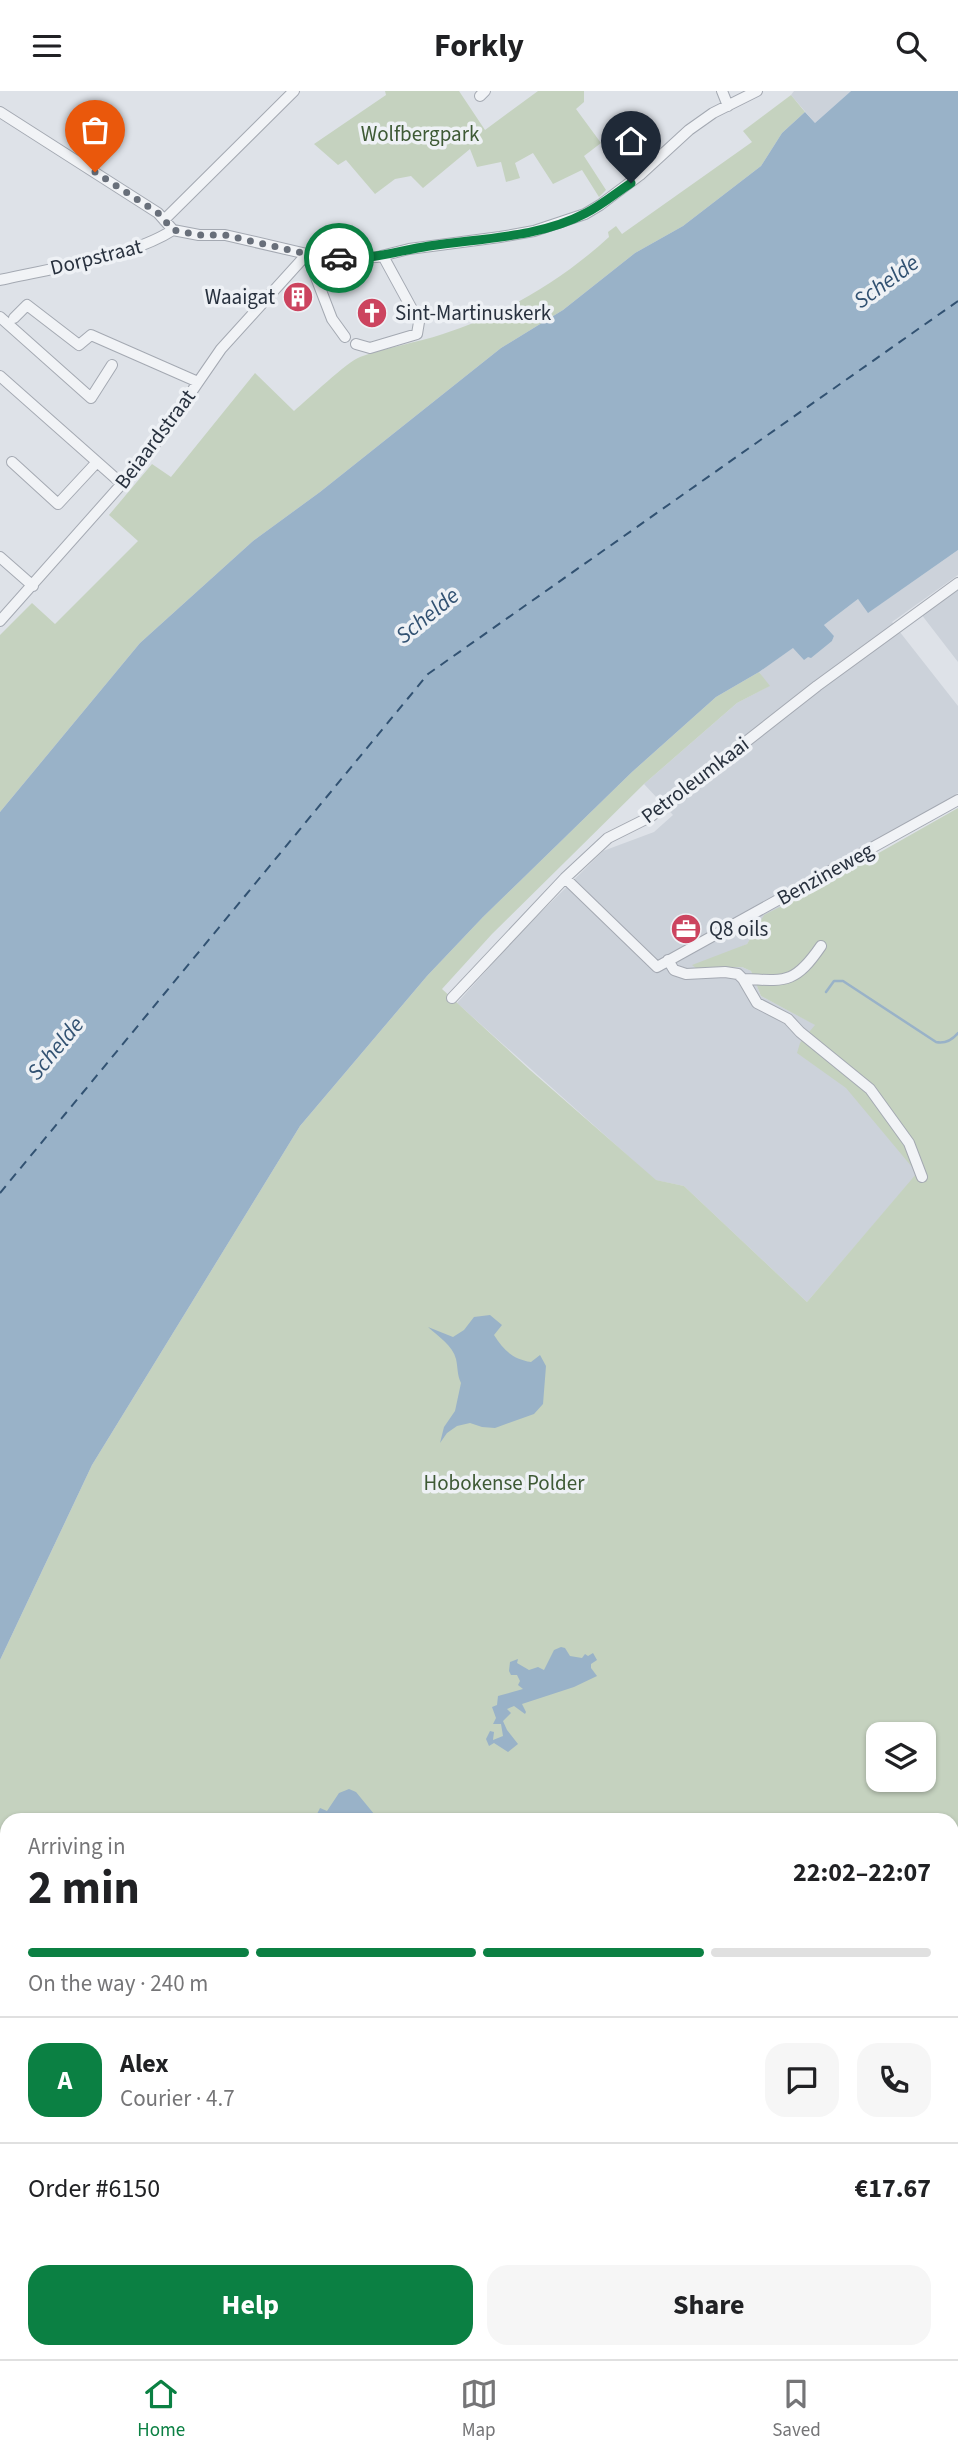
<!DOCTYPE html>
<html lang="en">
<head>
<meta charset="utf-8">
<style>
  body { margin:0; font-family:"Source Sans 3",sans-serif; background:#f6f6f6; color:#202124; height:100vh; display:flex; flex-direction:column; font-size:26px; white-space:nowrap }
  * { box-sizing:border-box; margin:0 }
  p { font-size:23px; color:#757577 }
  .icon { flex:none; width:38px; height:38px; fill:none; stroke:currentColor; stroke-width:2; stroke-linecap:round; stroke-linejoin:round }
  .map { position:relative; flex:1; overflow:hidden }
  .drawer { position:absolute; left:0px; top:1722px; width:959px; height:546px; display:flex; flex-direction:column; background:#fff; border-radius:21px 21px 0 0; box-shadow:0 2px 5px #0004 }
  .drawer>* { flex:none }
  .fabs { position:absolute; left:866px; top:1631px; display:grid; gap:14px }
  .fabs a { display:grid; place-items:center; width:70px; height:70px; border-radius:14px; background:#fff; box-shadow:0 2px 5px #0004; font-size:35px }
  .pin { position:absolute; display:grid; place-items:center; width:60px; height:60px; color:#fff; margin:-72px -30px; border-radius:50% 50% 50% 0; rotate:-45deg; box-shadow:0 0 7px #0007 }
  .pin .icon { rotate:45deg }
  .courier { position:absolute; display:grid; place-items:center; width:70px; height:70px; margin:-35px; border:5px solid #0b8043; border-radius:50%; background:#fff; color:#222; box-shadow:0 2px 9px #0007 }
  .summary em { font-style:normal; font-weight:700 }
  .summary div { display:flex; flex-direction:column-reverse }
  .summary { display:flex; align-items:center; justify-content:space-between; height:119px; padding:0 28px }
  h1 { font-size:46px; font-weight:700; line-height:52px }
  .bar { display:grid; grid-template-columns:repeat(4,1fr); gap:10px 7px; align-content:center; height:84px; padding:0 28px }
  .bar i { height:9px; border-radius:5px; background:#e0e0e0 }
  .bar .selected { background:#0b8043 }
  .bar p { grid-column:span 4 }
  .line { display:flex; align-items:center; gap:18px; padding:0 28px; border-top:2px solid #e0e0e0 }
  .line div { flex:1 }
  .round { display:grid; place-items:center; flex:none; width:74px; height:74px; border-radius:21px; background:#f6f6f6 }
  .primary-button { display:flex; gap:14px; margin-top:auto; padding:14px 28px }
  .primary-button a { flex:1; height:80px; border-radius:21px; background:#0b8043; color:#fff; font-size:28px; font-weight:700; line-height:80px; text-align:center }
  .primary-button a+a { background:#f6f6f6; color:#202124 }
  header { display:flex; justify-content:space-between; align-items:center; height:91px; padding:0 28px; background:#fff; font-size:32px; font-weight:700 }
  .tabs { display:flex; justify-content:space-around; align-items:center; height:98px; border-top:2px solid #e0e0e0; background:#fff; font-size:19px; color:#757577 }
  .tabs a { display:grid; justify-items:center; gap:4px }
  .tabs .selected { color:#0b8043 }
  .map>svg:first-child { display:block }
  .built { fill:#ccd2da }
  .green { fill:#c5d2bf; fill-rule:evenodd }
  .water { fill:#99b2c8 }
  .lines { fill:none; stroke-linecap:round; stroke-linejoin:round }
  .stream { stroke:#99b2c8; stroke-width:2.5 }
  .ferry { stroke:#325272; stroke-width:2; stroke-dasharray:9 7; stroke-linecap:butt }
  .minor-casing { stroke:#a4a9b2; stroke-width:12 }
  .minor { stroke:#f1f3f6; stroke-width:10 }
  .done { stroke:#686f7a; stroke-width:7; stroke-dasharray:0 12.6 }
  .route { stroke:#0b8043; stroke-width:9 }
  .labels { text-anchor:middle; stroke-width:7; stroke-linejoin:round; paint-order:stroke }
  .park-label { font-size:21px; fill:#3e5a35; stroke:#eef1f5 }
  .street-label { font-size:21px; fill:#28313e; stroke:#eef1f5 }
  .poi-label { font-size:21px; fill:#28313e; stroke:#eef1f5; text-anchor:start }
  .water-label { font-size:23px; font-style:italic; fill:#325272; stroke:#eef1f5 }
</style>
</head>
<body>
<header><svg class="icon" aria-label="menu" viewBox="0 0 24 24"><path d="M4 6h16M4 12h16M4 18h16"/></svg>Forkly<svg class="icon" aria-label="search" viewBox="0 0 24 24"><circle cx="10" cy="10" r="6"/><path d="M15 15l6 6"/></svg></header>
<div class="map">
<svg width="958" height="2268" viewBox="0 0 958 2268">
  <rect width="100%" height="100%" fill="#dee2e8"/>
  <path class="built" d="M 794,0 L 851,0 L 815,32 L 791,4 Z
    M 958,459 L 958,484 L 892,531 L 958,615 L 958,702 L 907,734 L 809,784 L 817,797 L 765,824 L 747,853 L 697,878 L 742,876 L 751,880 L 761,905 L 816,934 L 917,1083 L 807,1211 L 684,1095 L 655,1089 L 457,912 L 523,839 L 603,760 L 654,741 L 673,724 L 644,693 L 737,612 L 769,595 L 759,581 L 794,556 L 832,550 L 834,545 L 824,534 L 858,508 L 869,521 Z
    M 958,498 L 958,571 L 921,523 Z"/>
  <path class="green" d="M 385,0 L 459,0 L 485,39 L 538,0 L 584,0 L 584,11 L 576,18 L 601,52 L 584,65 L 606,99 L 599,106 L 582,79 L 553,93 L 533,62 L 515,72 L 520,87 L 506,91 L 501,71 L 477,76 L 470,58 L 423,97 L 411,85 L 395,88 L 375,103 L 346,69 L 338,74 L 314,53 L 386,4 Z
    M 791,4 L 805,21 L 782,42 L 761,75 L 683,135 L 635,162 L 563,219 L 501,257 L 320,401 L 253,450 L 140,552 L 0,721 L 0,544 L 32,512 L 55,533 L 138,450 L 109,424 L 152,373 L 171,386 L 255,282 L 294,320 C 307,309 348,270 360,266 C 387,256 416,252 443,243 C 505,223 561,190 609,146 L 608,141 L 616,135 L 622,143 L 752,51 L 743,40 Z
    M 759,581 L 770,595 L 737,612 L 644,693 L 492,843 L 442,898 L 530,979 L 656,1089 L 684,1095 L 807,1211 L 917,1082 L 846,997 L 797,962 L 800,952 L 815,934 L 761,905 L 751,880 L 742,876 L 697,878 L 692,874 L 747,853 L 764,824 L 817,797 L 958,717 L 958,2268 L 720,2268 L 713,2261 L 952,2261 L 952,1729 L 7,1729 L 7,2261 L 202,2261 L 203,2268 L 0,2268 L 0,1569 L 92,1374 L 300,1035 L 427,885 L 483,826 L 632,681 L 716,606 ZM 878,1643 L 924,1643 L 924,1689 L 878,1689 Z"/>
  <path class="water" d="M 851,0 L 958,0 L 958,459 L 868,522 L 858,508 L 824,534 L 834,545 L 832,550 L 811,567 L 808,566 L 804,569 L 793,557 L 759,581 L 716,606 L 632,681 L 483,826 L 427,885 L 300,1035 L 92,1374 L 0,1569 L 0,721 L 140,552 L 253,450 L 320,401 L 501,257 L 563,219 L 635,162 L 683,135 L 761,75 L 782,42 L 805,21 L 815,32 Z
    M 490,1224 L 502,1234 L 494,1244 C 504,1260 513,1268 531,1271 L 540,1264 L 546,1275 L 543,1313 L 534,1323 L 495,1337 L 482,1336 L 470,1332 L 457,1335 L 447,1342 L 440,1352 L 444,1336 L 455,1320 L 461,1292 C 457,1284 458,1277 456,1268 C 453,1255 438,1245 428,1236 L 453,1246 L 464,1239 L 474,1226 Z
    M 561,1556 L 565,1557 L 570,1565 L 582,1567 L 585,1563 L 588,1565 L 593,1562 L 597,1569 L 591,1573 L 591,1577 L 597,1585 L 574,1596 L 522,1613 L 526,1621 L 525,1623 L 514,1615 L 507,1618 L 511,1622 L 503,1630 L 507,1639 L 518,1653 L 508,1661 L 494,1652 L 489,1655 L 486,1648 L 490,1640 L 494,1641 L 493,1649 L 503,1645 L 501,1633 L 493,1633 L 496,1627 L 492,1616 L 497,1614 L 498,1605 L 523,1598 L 518,1594 L 520,1590 L 517,1584 L 511,1584 L 509,1580 L 510,1571 L 518,1568 L 517,1572 L 529,1579 L 538,1576 L 544,1579 L 554,1559 Z
    M 349,1698 L 356,1701 L 379,1729 L 314,1729 L 320,1717 L 327,1720 L 339,1702 Z
    M 952,1804 L 958,1804 L 958,2010 L 952,2007 Z"/>
  <g class="lines">
    <path class="stream" d="M 826,901 L 834,890 L 843,890 L 936,951 C 945,953 952,949 958,942
      M 195,2261 L 195,2268
      M 955,2268 L 957,2262"/>
    <path class="ferry" d="M 0,1102 L 428,583 L 958,210"/>
    <g class="minor-casing">
      <path id="minor" d="M 722,0 L 728,15
        M 480,5 L 485,0
        M 0,21 L 158,122 L 173,139
        M 164,129 L 294,0
        M 307,163 L 332,228 L 345,246
        M 0,189 C 52,177 129,167 173,139 L 199,144 L 225,144 L 307,163 L 343,167 L 377,166 L 409,158 L 500,146 L 534,140 L 585,123 L 600,114 L 640,84 L 689,39 L 713,22 L 757,0
        M 0,226 L 91,307 L 112,274
        M 14,227 L 27,214 L 79,254 L 91,244 L 198,291
        M 356,253 L 370,257 L 417,243 L 419,231 L 383,165
        M 0,285 L 122,393
        M 12,371 L 58,413 L 97,371
        M 0,466 L 33,495
        M 0,530 L 135,378 L 159,348 L 221,258 L 307,163
        M 565,787 L 657,876 L 958,709
        M 668,869 L 674,879 L 686,883 L 725,881 L 738,883 L 743,888 L 757,912 L 788,928 L 800,941 L 870,998 L 909,1052 L 922,1086
        M 743,888 C 786,890 795,893 821,855
        M 452,907 L 565,787 L 608,747 L 650,726 L 817,595 L 958,492
        M 285,2261 L 287,2268
        M 704,2261 L 712,2268
        M 459,2265 L 463,2261
        M 597,2266 L 611,2261
        M 346,2268 L 352,2261
        M 566,2268 L 573,2261"/>
    </g>
    <use href="#minor" class="minor"/>
  </g>
  <g class="lines">
    <path class="done" d="M 95,81 L 158,122 L 173,139 L 198,144 L 225,144 L 307,163 L 339,167"/>
    <path class="route" d="M 339,167 C 373,169 397,160 429,155 C 481,147 539,147 586,122 C 602,114 616,102 631,92"/>
  </g>
  <defs>
    <g id="building-disc" transform="scale(1.575)"><circle r="9.5" fill="#cc445f" stroke="#eef1f5"/><path d="M-4-6H4V6H1V3H-1V6H-4ZM-2.5-4.3h1.7v1.8h-1.7ZM.8-4.3h1.7v1.8H.8ZM-2.5-1h1.7V.8h-1.7ZM.8-1h1.7V.8H.8Z" fill="#fff"/></g>
    <g id="church-disc" transform="scale(1.575)"><circle r="9.5" fill="#cc445f" stroke="#eef1f5"/><path d="M-1.2-6h2.4v3.5h3.3v2.4h-3.3V6h-2.4V-.1h-3.3v-2.4h3.3Z" fill="#fff"/></g>
    <g id="office-disc" transform="scale(1.575)"><circle r="9.5" fill="#cc445f" stroke="#eef1f5"/><path d="M-6-3h4V-5.5h4V-3h4V5H-6ZM-1-4.5V-3h2v-1.5ZM-6 0V1H6V0Z" fill="#fff"/></g>
  </defs>
  <g fill-rule="evenodd">
    <use href="#building-disc" x="298" y="206"/>
    <use href="#church-disc" x="372" y="222"/>
    <use href="#office-disc" x="686" y="838"/>
  </g>
  <g class="labels">
    <g class="park-label">
      <text x="420" y="50">Wolfbergpark</text>
      <text x="504" y="1399">Hobokense Polder</text>
    </g>
    <g class="street-label">
      <text transform="translate(96 166) rotate(-14)" y="7">Dorpstraat</text>
      <text transform="translate(155 348) rotate(-53)" y="7">Beiaardstraat</text>
      <text transform="translate(695 689) rotate(-37)" y="7">Petroleumkaai</text>
      <text transform="translate(825 783) rotate(-29)" y="7">Benzineweg</text>
    </g>
    <g class="poi-label">
      <text x="275" y="213" text-anchor="end">Waaigat</text>
      <text x="395" y="229">Sint-Martinuskerk</text>
      <text x="709" y="845">Q8 oils</text>
    </g>
    <g class="water-label">
      <text transform="translate(886 190) rotate(-36)" y="8">Schelde</text>
      <text transform="translate(427 524) rotate(-39)" y="8">Schelde</text>
      <text transform="translate(55 957) rotate(-50)" y="8">Schelde</text>
    </g>
  </g>
</svg>
<div class="fabs">
<a><svg class="icon" aria-label="layers" viewBox="0 0 24 24"><path d="M12 4l9 5-9 5-9-5zM3 14l9 5 9-5"/></svg></a>
</div>
<div class="pin" style="left:95px;top:81px;background:#ea580c"><svg class="icon" aria-label="bag" viewBox="0 0 24 24"><path d="M5 8h14l-1 12H6zM9 8a3 3 0 0 1 6 0"/></svg></div>
<div class="pin" style="left:631px;top:92px;background:#1f2937"><svg class="icon" aria-label="home" viewBox="0 0 24 24"><path d="M3 11l9-7 9 7M6 9v11h12V9"/></svg></div>
<div class="courier" style="left:339px;top:167px"><svg class="icon" aria-label="car" viewBox="0 0 24 24"><path d="M5 17H2v-5l4-1 3-4h7l3 4 3 1v5h-3M9 17h6M6 11h13"/><circle cx="7" cy="17" r="2"/><circle cx="17" cy="17" r="2"/></svg></div>
<section class="drawer">
<div class="summary"><div><h1>2 min</h1><p>Arriving in</p></div><em>22:02–22:07</em></div>
<div class="bar"><i class="selected"></i><i class="selected"></i><i class="selected"></i><i></i><p>On the way · 240 m</p></div>
<div class="line" style="height:126px"><b class="round" style="background:#0b8043;color:#fff">A</b><div><b>Alex</b><p>Courier · 4.7</p></div><a class="round"><svg class="icon" aria-label="chat" viewBox="0 0 24 24"><path d="M4 5h16v11H9l-5 4z"/></svg></a><a class="round"><svg class="icon" aria-label="phone" viewBox="0 0 24 24"><path d="M5 4h4l2 5-3 2q2 4 5 5l2-3 5 2v4C11 20 4 13 5 4z"/></svg></a></div>
<div class="line" style="height:91px"><div>Order #6150</div><b>€17.67</b></div>
<div class="primary-button"><a>Help</a><a>Share</a></div>
</section>
</div>
<nav class="tabs">
<a class="selected"><svg class="icon" aria-label="home" viewBox="0 0 24 24"><path d="M3 11l9-7 9 7M6 9v11h12V9"/></svg>Home</a>
<a><svg class="icon" aria-label="map" viewBox="0 0 24 24"><path d="M3 6l6-2 6 2 6-2v14l-6 2-6-2-6 2zM9 4v14M15 6v14"/></svg>Map</a>
<a><svg class="icon" aria-label="saved" viewBox="0 0 24 24"><path d="M7 4h10v16l-5-4-5 4z"/></svg>Saved</a>
</nav>
</body>
</html>
